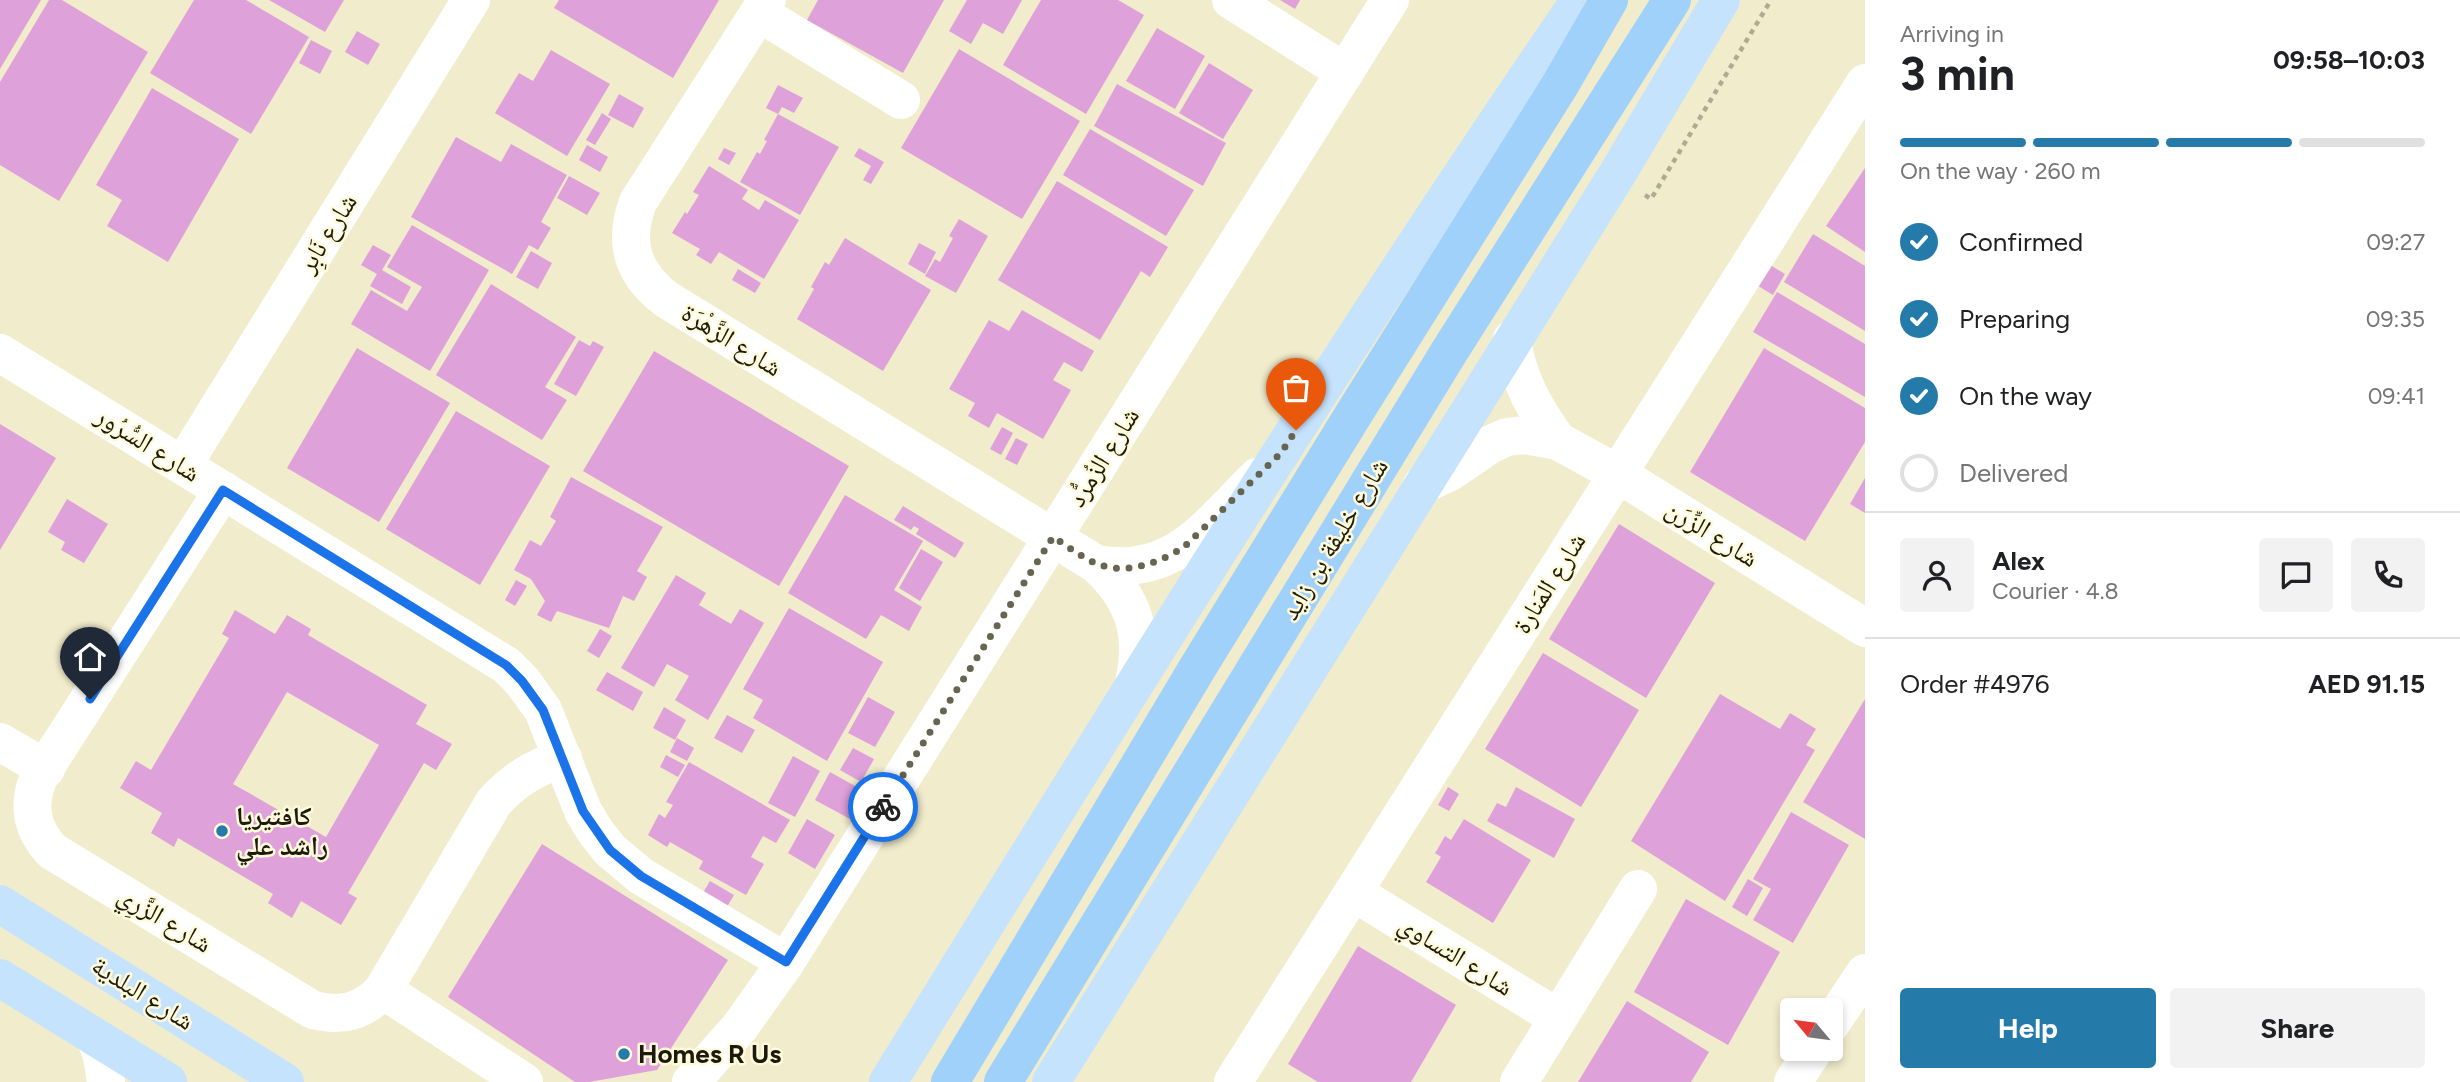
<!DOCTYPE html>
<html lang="en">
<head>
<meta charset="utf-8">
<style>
  body { margin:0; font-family:Figtree,"Noto Naskh Arabic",sans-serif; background:#f2f2f2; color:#202124; height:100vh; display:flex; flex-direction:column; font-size:26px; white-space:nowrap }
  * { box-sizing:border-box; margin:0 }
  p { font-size:23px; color:#757577 }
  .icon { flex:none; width:38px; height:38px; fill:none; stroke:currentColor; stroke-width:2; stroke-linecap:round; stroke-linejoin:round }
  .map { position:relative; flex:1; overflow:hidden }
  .details { display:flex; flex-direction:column; background:#fff; width:595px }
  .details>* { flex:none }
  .needle { width:46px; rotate:299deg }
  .controls { position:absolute; left:1780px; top:998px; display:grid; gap:14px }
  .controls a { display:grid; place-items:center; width:63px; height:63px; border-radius:7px; background:#fff; box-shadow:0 4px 10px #0003; font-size:35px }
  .pin { position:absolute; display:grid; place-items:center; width:60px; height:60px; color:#fff; margin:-72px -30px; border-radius:50% 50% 50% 0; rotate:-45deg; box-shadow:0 0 7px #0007 }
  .pin .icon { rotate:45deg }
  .courier { position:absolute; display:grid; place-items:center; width:70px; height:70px; margin:-35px; border:5px solid #1a73e8; border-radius:50%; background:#fff; color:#222; box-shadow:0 2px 9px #0007 }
  .overview em { font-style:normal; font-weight:700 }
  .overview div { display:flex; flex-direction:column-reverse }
  .overview { display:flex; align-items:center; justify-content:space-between; height:119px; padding:0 35px }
  h1 { font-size:46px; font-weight:700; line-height:52px }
  .bar { display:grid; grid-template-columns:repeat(4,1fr); gap:10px 7px; align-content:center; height:84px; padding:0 35px }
  .bar i { height:9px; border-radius:5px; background:#e0e0e0 }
  .bar .active { background:#247baa }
  .bar p { grid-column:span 4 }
  .line { display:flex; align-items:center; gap:18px; padding:0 35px; border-top:2px solid #e0e0e0 }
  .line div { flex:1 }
  .round { display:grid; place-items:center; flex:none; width:74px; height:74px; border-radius:7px; background:#f2f2f2 }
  ol { padding:0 35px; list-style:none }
  li { display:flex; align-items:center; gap:21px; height:77px }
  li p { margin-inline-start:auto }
  li .icon { padding:7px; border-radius:50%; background:#247baa; color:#fff; stroke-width:4 }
  li:last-child { color:#757577 }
  li i { width:38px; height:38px; border:4px solid #e0e0e0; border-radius:50% }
  .primary-button { display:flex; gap:14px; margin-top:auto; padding:14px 35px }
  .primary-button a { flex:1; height:80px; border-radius:7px; background:#247baa; color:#fff; font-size:28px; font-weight:700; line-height:80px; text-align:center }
  .primary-button a+a { background:#f2f2f2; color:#202124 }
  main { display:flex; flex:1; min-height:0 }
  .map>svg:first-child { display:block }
  .building { fill:#dfa1da; fill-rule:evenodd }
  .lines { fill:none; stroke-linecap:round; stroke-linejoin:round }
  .path { stroke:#afab91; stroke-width:4.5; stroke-dasharray:5 5; stroke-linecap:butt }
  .minor { stroke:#fff; stroke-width:38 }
  .major { stroke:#c6e3fd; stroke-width:38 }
  .highway { stroke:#a0d1fb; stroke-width:38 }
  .done { stroke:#676450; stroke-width:7; stroke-dasharray:0 12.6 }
  .route { stroke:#1a73e8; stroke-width:9 }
  .poi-dot { fill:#247baa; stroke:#fffad9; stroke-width:2.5 }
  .labels { text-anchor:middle; stroke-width:5; stroke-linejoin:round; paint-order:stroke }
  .street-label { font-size:26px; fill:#1c1a0e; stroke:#fffad9 }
  .poi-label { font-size:26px; font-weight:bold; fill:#1c1a0e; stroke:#fffad9; text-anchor:start }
</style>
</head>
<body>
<main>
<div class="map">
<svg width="1865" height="1082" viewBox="0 0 1865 1082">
  <rect width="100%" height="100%" fill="#f1eccc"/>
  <path class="building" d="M 0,0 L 41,0 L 0,69 Z
    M 49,0 L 62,0 L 148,52 L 59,201 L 0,165 L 0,82 Z
    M 194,0 L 246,0 L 309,37 L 251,134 L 150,73 Z
    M 269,0 L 344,0 L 325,32 Z
    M 559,0 L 719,0 L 673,78 L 554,8 Z
    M 818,0 L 944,0 L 903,73 L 807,20 Z
    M 967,0 L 1022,0 L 1003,34 L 983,23 L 971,44 L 949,31 Z
    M 1041,0 L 1118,0 L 1144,15 L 1086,114 L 1003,65 Z
    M 1280,0 L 1300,0 L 1295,9 Z
    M 1157,28 L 1205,56 L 1175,109 L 1126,81 Z
    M 357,31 L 380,44 L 368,65 L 345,52 Z
    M 311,40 L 332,51 L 320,74 L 299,63 Z
    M 959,49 L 1080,121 L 1022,219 L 901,148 Z
    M 551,50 L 610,84 L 567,156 L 495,113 L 519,73 L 533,81 Z
    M 1209,63 L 1253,90 L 1223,139 L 1179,113 Z
    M 1117,84 L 1226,143 L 1203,186 L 1094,126 Z
    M 778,85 L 803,98 L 794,113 L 782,107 L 778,114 L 766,108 Z
    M 152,88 L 239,139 L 168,262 L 107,226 L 122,200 L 96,185 Z
    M 619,94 L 644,108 L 633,128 L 608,115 Z
    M 602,113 L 611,119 L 595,145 L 586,140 Z
    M 778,114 L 839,147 L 800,215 L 740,182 L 757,152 L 760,154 L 767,141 L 764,140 Z
    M 1090,129 L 1194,190 L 1166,236 L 1063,175 Z
    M 456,137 L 501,162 L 511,144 L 567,175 L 541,222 L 551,228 L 538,250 L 529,245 L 512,274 L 411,217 Z
    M 587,145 L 608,157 L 600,172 L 579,160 Z
    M 724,148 L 736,153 L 729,165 L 718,159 Z
    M 859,148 L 884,162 L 871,184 L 863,180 L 871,166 L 854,156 Z
    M 709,166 L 748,190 L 742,199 L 759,210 L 765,200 L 799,220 L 764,279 L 719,252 L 711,264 L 696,255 L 700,249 L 672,233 L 685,212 L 687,214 L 699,195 L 693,192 Z
    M 1865,168 L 1865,252 L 1826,226 Z
    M 569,176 L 600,193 L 587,215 L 557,198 Z
    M 1057,181 L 1168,247 L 1150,277 L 1141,271 L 1100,340 L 998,280 Z
    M 959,219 L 988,236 L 956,293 L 925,276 L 935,259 L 940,262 L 953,238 L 949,236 Z
    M 412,225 L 489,270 L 430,371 L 351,324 L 371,290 L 407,311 L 422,287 L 387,267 Z
    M 1813,234 L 1865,266 L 1865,331 L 1784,282 Z
    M 845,238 L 931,290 L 883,371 L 797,319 L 814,289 L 811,287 L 825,262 L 829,265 Z
    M 919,243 L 936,252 L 925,274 L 908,264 Z
    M 373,245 L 391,255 L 382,270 L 411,287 L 402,304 L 370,286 L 377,274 L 361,265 Z
    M 531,251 L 552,263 L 538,289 L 516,277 Z
    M 1767,263 L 1785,274 L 1773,295 L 1755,284 Z
    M 738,269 L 761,283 L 755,293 L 732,280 Z
    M 491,284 L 576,337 L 545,387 L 567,400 L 542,440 L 436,375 Z
    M 1777,292 L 1865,344 L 1865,397 L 1753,332 Z
    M 1022,310 L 1094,351 L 1082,372 L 1064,362 L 1053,380 L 1071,390 L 1043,439 L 997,413 L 989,428 L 968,416 L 975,403 L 949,389 L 989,320 L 1009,331 Z
    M 579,340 L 590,346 L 593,341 L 604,347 L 576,396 L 554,384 Z
    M 357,348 L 450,403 L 379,522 L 287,468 Z
    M 1764,348 L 1865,408 L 1865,442 L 1805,541 L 1690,472 Z
    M 654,351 L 849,466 L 779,586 L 583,471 Z
    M 456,411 L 550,466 L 480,585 L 386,529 Z
    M 0,424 L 56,458 L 0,550 Z
    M 1002,427 L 1013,433 L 1001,455 L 990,449 Z
    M 1016,438 L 1028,444 L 1017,465 L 1005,459 Z
    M 571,477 L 663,527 L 637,571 L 647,577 L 634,601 L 623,596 L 609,628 L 557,611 L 551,622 L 537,615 L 545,601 L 531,579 L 514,570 L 530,540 L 541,546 L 556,521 L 550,517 Z
    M 1865,478 L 1865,513 L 1850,504 Z
    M 845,495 L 923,541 L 894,590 L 922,607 L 909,631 L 881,615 L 866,639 L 788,593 Z
    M 67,499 L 108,524 L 84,563 L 61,550 L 65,542 L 48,532 Z
    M 903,506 L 964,543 L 955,558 L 916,534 L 919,529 L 914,526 L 911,530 L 894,520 Z
    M 1619,524 L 1715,583 L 1646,698 L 1549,639 Z
    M 921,549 L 943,562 L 920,601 L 899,588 Z
    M 676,575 L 706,593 L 699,605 L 731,624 L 740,609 L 764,623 L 708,720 L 675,700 L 689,676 L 667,664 L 654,687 L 621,668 Z
    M 516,580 L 527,586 L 515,606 L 505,600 Z
    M 789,608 L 883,662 L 827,761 L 753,718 L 763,700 L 743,689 Z
    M 235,610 L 275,634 L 287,615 L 311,629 L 308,635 L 427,705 L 416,724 L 452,744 L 436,770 L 424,763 L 348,893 L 357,898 L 341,925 L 301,901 L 292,918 L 268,903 L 273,894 L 178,838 L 174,847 L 151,833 L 162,813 L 120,788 L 136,761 L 151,770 L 229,638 L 222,634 ZM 287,692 L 379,745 L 326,837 L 233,784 Z
    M 600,629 L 612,636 L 599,658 L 587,651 Z
    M 1543,653 L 1639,710 L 1581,807 L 1485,749 Z
    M 607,672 L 643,692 L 633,711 L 596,690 Z
    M 1720,694 L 1780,729 L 1790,713 L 1816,729 L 1806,745 L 1815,750 L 1725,901 L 1631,841 Z
    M 868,697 L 895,712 L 875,747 L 848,733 Z
    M 1865,699 L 1865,839 L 1803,802 Z
    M 664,707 L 686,720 L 675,740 L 653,728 Z
    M 727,715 L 755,730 L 742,753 L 714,738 Z
    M 677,738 L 694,748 L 687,761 L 670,752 Z
    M 853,748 L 874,759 L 861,782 L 840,770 Z
    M 666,755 L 685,765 L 678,777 L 660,767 Z
    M 793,756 L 820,771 L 795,817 L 768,803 Z
    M 689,762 L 790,820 L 776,843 L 763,836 L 751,857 L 764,864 L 746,895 L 699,869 L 703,861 L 670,842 L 667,847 L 648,835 L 659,814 L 665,818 L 673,805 L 666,802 Z
    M 830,772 L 866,792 L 850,819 L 815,800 Z
    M 1448,787 L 1459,794 L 1449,811 L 1438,805 Z
    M 1516,787 L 1575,819 L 1554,858 L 1487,821 L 1497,803 L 1506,807 Z
    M 1791,812 L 1849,845 L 1793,943 L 1753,920 L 1771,889 L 1753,879 Z
    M 807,819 L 835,835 L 815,869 L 788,853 Z
    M 1464,819 L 1531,860 L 1493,923 L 1426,882 L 1441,857 L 1435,853 L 1437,850 L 1445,836 L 1451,840 Z
    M 542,844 L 728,960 L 657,1070 L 589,1082 L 575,1082 L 448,997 Z
    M 1748,879 L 1763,888 L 1747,916 L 1732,907 Z
    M 710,881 L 734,895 L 724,912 L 700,898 Z
    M 1686,899 L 1780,952 L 1728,1045 L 1634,992 Z
    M 1358,946 L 1456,1005 L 1411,1082 L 1318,1082 L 1288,1064 Z
    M 1627,1001 L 1709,1052 L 1691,1082 L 1578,1082 Z"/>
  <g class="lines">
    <path class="path" d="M 1645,195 L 1651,199 L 1771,0"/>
    <path class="minor" d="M 767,0 L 638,202 C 623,242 632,273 666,299 L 1096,564 C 1134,598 1145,634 1134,683
      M 1231,0 L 1345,72
      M 759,13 L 901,100
      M 1512,339 C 1517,378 1535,410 1558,441
      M 0,353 L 506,665 L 522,681 L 543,710 L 583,811 L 595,831 L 610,850 L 641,876 L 786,962
      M 183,465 L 471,0
      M 1422,485 L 1450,472 L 1491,444 L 1507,437 L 1524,435 L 1558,441 L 1618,474 L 1865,628
      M 223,490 L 38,779 C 27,807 32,829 52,851 L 313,1010 C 342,1017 363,1012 383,990 L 494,802 C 514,780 534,768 563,758
      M 1096,564 C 1174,578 1207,526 1257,477
      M 0,742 L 46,769
      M 1353,892 L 1558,1018
      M 383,990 L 524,1082
      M 1830,1025 L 1865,973
      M 95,1037 L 102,1056 L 106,1082
      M 691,1082 L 739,1028 L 786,962 L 1390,0
      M 1233,1082 L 1865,83
      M 1519,1082 L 1638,889
      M 1793,1082 L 1815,1048"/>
    <path class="major" d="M 0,904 L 285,1082
      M 0,978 L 168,1082
      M 888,1082 C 1113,718 1337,353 1580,0
      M 1051,1082 L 1616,176 L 1721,0"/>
    <path class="highway" d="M 950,1082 L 1198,667 L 1355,412 L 1560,85 L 1609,0
      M 1003,1082 L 1449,352 L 1672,0"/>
  </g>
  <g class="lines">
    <path class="done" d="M 883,807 L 1053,537 C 1066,545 1081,557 1095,563 C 1125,576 1159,563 1184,547 L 1281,453 L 1296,430"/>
    <path class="route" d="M 90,699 L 223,490 L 506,665 L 522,681 L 543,710 L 583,811 L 610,850 L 641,876 L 786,962 L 883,807"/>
  </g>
  <g class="poi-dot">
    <circle cx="222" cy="831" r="7"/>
    <circle cx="624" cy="1054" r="7"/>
  </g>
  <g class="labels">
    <g class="street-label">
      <text transform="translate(327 233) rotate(-58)" y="9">شارع نَابِر</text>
      <text transform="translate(732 340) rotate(32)" y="9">شارع الزَّهْرَة</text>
      <text transform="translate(148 444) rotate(32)" y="9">شارع السُّرُور</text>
      <text transform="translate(1103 457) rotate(-58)" y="9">شارع الزُمرُّد</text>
      <text transform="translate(1712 533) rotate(32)" y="9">شارع الزِّرَن</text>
      <text transform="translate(1334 539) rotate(-59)" y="9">شارع خليفة بن زايد</text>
      <text transform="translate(1549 583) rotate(-58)" y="9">شارع المَنارة</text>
      <text transform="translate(165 919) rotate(31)" y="9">شارع الزَّرِي</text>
      <text transform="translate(1456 955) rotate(32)" y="9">شارع التساوي</text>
      <text transform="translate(143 993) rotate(32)" y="9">شارع البلدية</text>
    </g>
    <g class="poi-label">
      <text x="236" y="825">كافتيريا<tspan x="236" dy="30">راشد علي</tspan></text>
      <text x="638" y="1063">Homes R Us</text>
    </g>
  </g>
</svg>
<div class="controls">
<a><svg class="needle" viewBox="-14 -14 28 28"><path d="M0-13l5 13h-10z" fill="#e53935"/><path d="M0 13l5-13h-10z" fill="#757577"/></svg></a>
</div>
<div class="pin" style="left:1296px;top:430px;background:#ea580c"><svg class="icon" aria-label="bag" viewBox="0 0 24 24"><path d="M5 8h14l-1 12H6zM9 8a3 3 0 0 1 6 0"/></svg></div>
<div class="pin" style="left:90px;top:699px;background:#1f2937"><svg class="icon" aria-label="home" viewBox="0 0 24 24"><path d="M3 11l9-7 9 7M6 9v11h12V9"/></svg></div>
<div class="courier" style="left:883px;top:807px"><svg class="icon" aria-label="bike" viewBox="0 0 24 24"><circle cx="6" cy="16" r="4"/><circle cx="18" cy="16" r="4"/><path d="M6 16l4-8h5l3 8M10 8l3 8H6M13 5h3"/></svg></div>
</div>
<section class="details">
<div class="overview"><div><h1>3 min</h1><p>Arriving in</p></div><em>09:58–10:03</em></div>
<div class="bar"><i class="active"></i><i class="active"></i><i class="active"></i><i></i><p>On the way · 260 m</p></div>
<ol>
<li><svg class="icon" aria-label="check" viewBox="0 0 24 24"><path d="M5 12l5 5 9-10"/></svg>Confirmed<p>09:27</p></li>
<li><svg class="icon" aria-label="check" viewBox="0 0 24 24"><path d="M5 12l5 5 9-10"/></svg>Preparing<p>09:35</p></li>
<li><svg class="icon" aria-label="check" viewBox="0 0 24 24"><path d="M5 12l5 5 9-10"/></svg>On the way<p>09:41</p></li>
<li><i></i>Delivered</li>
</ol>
<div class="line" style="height:126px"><a class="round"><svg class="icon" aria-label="person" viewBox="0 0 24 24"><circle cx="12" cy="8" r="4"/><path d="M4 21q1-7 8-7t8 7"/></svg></a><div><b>Alex</b><p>Courier · 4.8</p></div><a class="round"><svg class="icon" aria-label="chat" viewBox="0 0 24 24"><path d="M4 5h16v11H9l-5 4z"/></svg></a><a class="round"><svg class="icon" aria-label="phone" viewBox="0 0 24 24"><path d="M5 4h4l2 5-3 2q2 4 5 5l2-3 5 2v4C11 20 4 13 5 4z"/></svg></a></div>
<div class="line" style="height:91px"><div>Order #4976</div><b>AED 91.15</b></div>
<div class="primary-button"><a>Help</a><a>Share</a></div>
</section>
</main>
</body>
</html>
